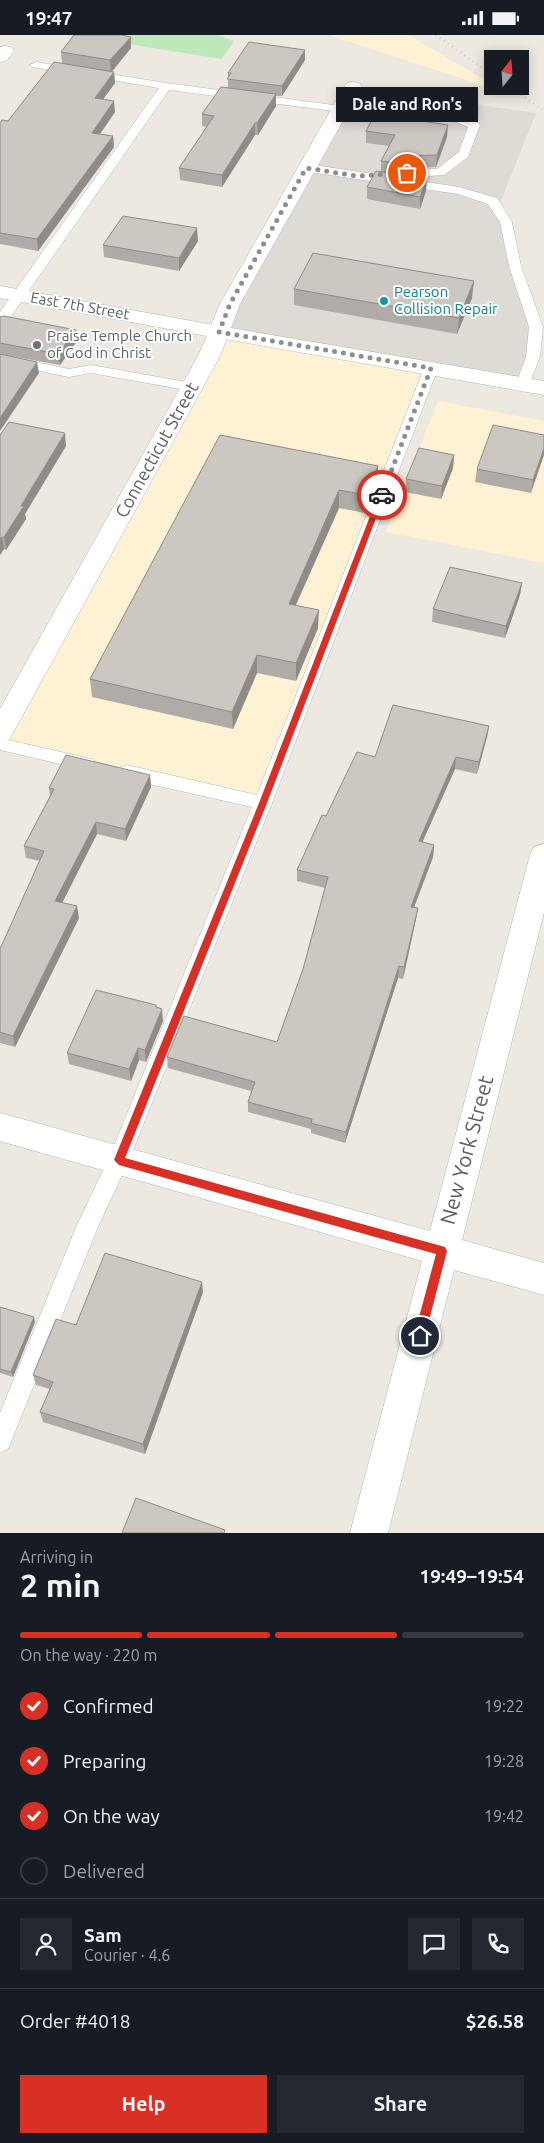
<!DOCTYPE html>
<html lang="en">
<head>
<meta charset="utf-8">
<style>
  body { margin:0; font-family:Ubuntu,sans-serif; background:#242831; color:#f1f3f6; height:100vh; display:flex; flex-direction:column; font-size:19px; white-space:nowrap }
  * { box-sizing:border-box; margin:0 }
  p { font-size:16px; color:#9ea1a6 }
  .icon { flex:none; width:28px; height:28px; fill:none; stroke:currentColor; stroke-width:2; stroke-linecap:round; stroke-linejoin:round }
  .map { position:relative; height:1498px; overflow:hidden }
  .side { display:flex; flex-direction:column; background:#171b24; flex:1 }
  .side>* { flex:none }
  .needle { width:32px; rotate:17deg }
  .fabs { position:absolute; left:484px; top:15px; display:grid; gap:10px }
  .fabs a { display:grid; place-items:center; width:45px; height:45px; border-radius:0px; background:#171b24; box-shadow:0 2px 12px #0003; font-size:25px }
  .pin { position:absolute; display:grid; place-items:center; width:42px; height:42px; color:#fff; margin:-21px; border:2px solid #fff; border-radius:50%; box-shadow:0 1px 5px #0007 }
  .courier { position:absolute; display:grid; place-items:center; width:50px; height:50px; margin:-25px; border:4px solid #d93025; border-radius:50%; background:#fff; color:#222; box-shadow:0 1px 6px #0007 }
  .bubble { position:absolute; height:35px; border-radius:0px; background:#171b24; box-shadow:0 2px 12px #0003; font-size:16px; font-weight:700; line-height:35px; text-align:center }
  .headline em { font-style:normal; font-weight:700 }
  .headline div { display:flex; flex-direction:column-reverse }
  .headline { display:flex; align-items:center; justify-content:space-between; height:85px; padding:0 20px }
  h1 { font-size:32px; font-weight:700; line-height:38px }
  .bar { display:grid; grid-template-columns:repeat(4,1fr); gap:8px 5px; align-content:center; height:60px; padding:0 20px }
  .bar i { height:6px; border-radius:4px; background:#363941 }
  .bar .on { background:#d93025 }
  .bar p { grid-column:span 4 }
  .line { display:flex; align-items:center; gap:12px; padding:0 20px; border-top:1px solid #363941 }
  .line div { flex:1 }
  .round { display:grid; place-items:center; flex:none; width:52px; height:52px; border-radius:0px; background:#242831 }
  ol { padding:0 20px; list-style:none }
  li { display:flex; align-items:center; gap:15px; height:55px }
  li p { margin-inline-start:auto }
  li .icon { padding:5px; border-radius:50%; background:#d93025; color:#fff; stroke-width:4 }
  li:last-child { color:#9ea1a6 }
  li i { width:28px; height:28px; border:2px solid #363941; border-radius:50% }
  .cta { display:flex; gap:10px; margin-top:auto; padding:10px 20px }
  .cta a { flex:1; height:58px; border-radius:0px; background:#d93025; color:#fff; font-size:20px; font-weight:700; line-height:58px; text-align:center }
  .cta a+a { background:#242831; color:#f1f3f6 }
  .status { display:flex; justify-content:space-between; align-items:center; height:35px; padding:0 25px; background:#171b24; direction:ltr }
  .status svg { height:14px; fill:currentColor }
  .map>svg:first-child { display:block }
  .commercial { fill:#fff1d3 }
  .industrial { fill:#dedbd5 }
  .green { fill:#bde8b9 }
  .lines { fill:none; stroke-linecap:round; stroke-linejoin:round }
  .service-casing { stroke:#b3b7bc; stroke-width:1 }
  .minor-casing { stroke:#b3b7bc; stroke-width:1 }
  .tertiary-casing { stroke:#b3b7bc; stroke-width:1 }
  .service { fill:#fff; fill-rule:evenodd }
  .minor { fill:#fff; fill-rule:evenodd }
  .tertiary { fill:#fff; fill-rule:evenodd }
  .rail { stroke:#b2b3b3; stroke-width:2.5; stroke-dasharray:0.5 4.5; stroke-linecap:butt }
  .wall { fill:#b0aba6 }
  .shaded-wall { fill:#908b87 }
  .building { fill:#cdc7c1; stroke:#908b87 }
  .route { fill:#d93025 }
  .done { stroke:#8d8f8e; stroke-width:5; stroke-dasharray:0 9 }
  .culture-dot { fill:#0f9aa8; stroke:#fff; stroke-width:2 }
  .worship-dot { fill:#6b7280; stroke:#fff; stroke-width:2 }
  .labels { text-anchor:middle; stroke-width:4; stroke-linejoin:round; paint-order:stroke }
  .far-culture-label { font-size:15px; fill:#0d838f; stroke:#fff; text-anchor:start }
  .far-street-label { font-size:15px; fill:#595e62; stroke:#fff }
  .far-worship-label { font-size:15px; fill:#5b616d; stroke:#fff; text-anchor:start }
  .street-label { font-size:18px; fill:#595e62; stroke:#fff }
  .near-street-label { font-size:21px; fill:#595e62; stroke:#fff }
</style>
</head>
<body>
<div class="status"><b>19:47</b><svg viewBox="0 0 49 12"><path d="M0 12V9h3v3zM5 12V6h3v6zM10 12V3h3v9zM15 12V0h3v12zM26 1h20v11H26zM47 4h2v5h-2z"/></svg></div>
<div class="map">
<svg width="544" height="1498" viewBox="0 0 544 1498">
  <rect width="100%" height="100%" fill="#ede9e0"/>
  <path class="commercial" d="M 329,0 L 408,0 L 492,49 L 492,51 L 497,51 L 512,60 Z
    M 219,297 L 431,333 L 263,768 L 0,709 Z
    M 438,366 L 544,386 L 544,528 L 386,497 Z"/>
  <path class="industrial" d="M 353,52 L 536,78 L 498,173 L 536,292 L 523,349 L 219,297 Z"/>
  <path class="green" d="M 71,0 L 218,0 L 234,6 L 222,24 Z"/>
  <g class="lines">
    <g class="service-casing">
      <path id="service" d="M 36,27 L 166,48 L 341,71 L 347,74 L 341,77 L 169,55 L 5,290 L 0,291 L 0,277 L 159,53 L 32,32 L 30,30 Z
        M 412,62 L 478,88 L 480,90 L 468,122 L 444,140 L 397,143 L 391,139 L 397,135 L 437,134 L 459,117 L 468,92 L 408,67 L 406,65 Z
        M 307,129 L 459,152 L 497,163 L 512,187 L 521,231 L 543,292 L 540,322 L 528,352 L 518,352 L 516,349 L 526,322 L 529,292 L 509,231 L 500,187 L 488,169 L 458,159 L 303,136 L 301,133 L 303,130 Z
        M 0,320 L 69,334 L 91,330 L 192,348 L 199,352 L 192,356 L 91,338 L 69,342 L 0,328 Z
        M 431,329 L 438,333 L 272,768 L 129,1125 L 98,1192 L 8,1414 L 0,1418 L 0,1378 L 77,1190 L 109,1123 L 252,772 L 127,744 L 121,742 L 118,737 L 121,732 L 127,730 L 257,760 L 424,333 Z
        M 0,703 L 87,723 L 93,724 L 96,729 L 93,734 L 87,735 L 0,715 Z"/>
    </g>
    <g class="minor-casing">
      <path id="minor" d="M 5,11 L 11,12 L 14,16 L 6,26 L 0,27 L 0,12 Z
        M 353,47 L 359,48 L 362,52 L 240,269 L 231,293 L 544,346 L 544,360 L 219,303 L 211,302 L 208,297 L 220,269 L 344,52 L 347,48 Z
        M 544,809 L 544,877 L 462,1205 L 544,1228 L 544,1260 L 454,1235 L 388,1498 L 350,1498 L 422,1226 L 0,1106 L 0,1078 L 430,1196 L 530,820 L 534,812 Z"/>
    </g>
    <g class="tertiary-casing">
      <path id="tertiary" d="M 0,251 L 219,291 L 227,292 L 230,297 L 219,323 L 13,698 L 9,705 L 0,708 L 0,674 L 197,323 L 207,301 L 0,263 Z"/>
    </g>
    <use href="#service" class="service"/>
    <use href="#minor" class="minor"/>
    <use href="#tertiary" class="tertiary"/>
    <path class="rail" d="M 436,0 L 492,40
      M 509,51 L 544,76"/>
  </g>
  <path class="wall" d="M 131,13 L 112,37 L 114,37 L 115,48 L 103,64 L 115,77 L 100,99 L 113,101 L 114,112 L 38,216 L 0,209 L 0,88 L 8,86 L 62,28 L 61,17 Z
    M 305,25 L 282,61 L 276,61 L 276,71 L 258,100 L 255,100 L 222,152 L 180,145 L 179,133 L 207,92 L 202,91 L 202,79 L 228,52 L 228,38 Z
    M 422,70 L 421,82 L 420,86 L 447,102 L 436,132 L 397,133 L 390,139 L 426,156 L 420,174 L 367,164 L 367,152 L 381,137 L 381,126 L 389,111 L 366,108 L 366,96 Z
    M 198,206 L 179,236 L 104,222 L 103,210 Z
    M 294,254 L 472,263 L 457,299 L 294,270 Z
    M 0,282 L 76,295 L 77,306 L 60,330 L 0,319 Z
    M 0,400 L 66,411 L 25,479 L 26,484 L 6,515 L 4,514 L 0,520 Z
    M 220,400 L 378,431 L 377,448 L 365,478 L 339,473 L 296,570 L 318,593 L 296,646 L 257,638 L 233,694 L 92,662 L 90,644 Z
    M 544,400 L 531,458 L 475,447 L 477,434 Z
    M 454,420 L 453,433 L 441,464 L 405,457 L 406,444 Z
    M 522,548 L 520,560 L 505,603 L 432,587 L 433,574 Z
    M 489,691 L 487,702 L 477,739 L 455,734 L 422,807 L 434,810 L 433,822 L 414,872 L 418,873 L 416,884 L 403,944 L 398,943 L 345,1108 L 311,1098 L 311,1094 L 248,1077 L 248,1067 L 251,1056 L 168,1033 L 167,1022 L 277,1007 L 303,934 L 325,853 L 297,846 L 297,835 L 326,781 L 375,722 Z
    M 150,740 L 151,752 L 126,806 L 97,799 L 62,868 L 79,883 L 15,1012 L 0,1008 L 0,914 L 40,826 L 26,823 L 24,811 L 50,762 L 49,753 Z
    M 156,972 L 163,986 L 146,1027 L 139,1025 L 131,1046 L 69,1029 L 67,1018 Z
    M 203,1257 L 145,1419 L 43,1387 L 40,1377 L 50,1354 L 36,1350 L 33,1340 L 76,1290 Z
    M 0,1272 L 35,1287 L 13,1342 L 0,1338 Z"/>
  <path class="shaded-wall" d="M 131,2 L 131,13 L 111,37 L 110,25 Z
    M 305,15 L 305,25 L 282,61 L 282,51 Z
    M 114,37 L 115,48 L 96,74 L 95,63 Z
    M 276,59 L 276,71 L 258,100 L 257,88 Z
    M 114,66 L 115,77 L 93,109 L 92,98 Z
    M 422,70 L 421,82 L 414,97 L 415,85 Z
    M 255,88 L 255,100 L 222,152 L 222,140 Z
    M 448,90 L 447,102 L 436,132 L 437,120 Z
    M 113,101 L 114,112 L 38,216 L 37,204 Z
    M 398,121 L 397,133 L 389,140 L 390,127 Z
    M 427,144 L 426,156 L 420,174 L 420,162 Z
    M 197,193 L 198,206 L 179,236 L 179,223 Z
    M 474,246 L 472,263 L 457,299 L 459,283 Z
    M 76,295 L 77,306 L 60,330 L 58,319 Z
    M 37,327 L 39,338 L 0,396 L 0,383 Z
    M 65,398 L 66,411 L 25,479 L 26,484 L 6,515 L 4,502 L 21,471 Z
    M 544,413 L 544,420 L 531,458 L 533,445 Z
    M 454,420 L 453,433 L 441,464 L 442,451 Z
    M 378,431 L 377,448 L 365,478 L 366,460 Z
    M 339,455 L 339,473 L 288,587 L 289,569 Z
    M 2,502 L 4,514 L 0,520 L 0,504 Z
    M 522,548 L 520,560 L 505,603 L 506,591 Z
    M 319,575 L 318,593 L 296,646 L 296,628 Z
    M 257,620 L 257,638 L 233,694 L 232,677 Z
    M 489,691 L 487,702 L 477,739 L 479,727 Z
    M 456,722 L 455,734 L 418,817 L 419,806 Z
    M 150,740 L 151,752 L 126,806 L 125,794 Z
    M 96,787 L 97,799 L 57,878 L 55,866 Z
    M 434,810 L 433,822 L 410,883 L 411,872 Z
    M 77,871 L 79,883 L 15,1012 L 13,1001 Z
    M 418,873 L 416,884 L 403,944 L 404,932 Z
    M 399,931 L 398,943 L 345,1108 L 346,1097 Z
    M 162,974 L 163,986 L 146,1027 L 145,1015 Z
    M 138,1013 L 139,1025 L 131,1046 L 129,1034 Z
    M 202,1247 L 203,1257 L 145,1419 L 143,1409 Z
    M 34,1282 L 35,1287 L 13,1342 L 11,1337 Z"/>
  <path class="building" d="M 74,0 L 121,0 L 131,2 L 110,25 L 61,17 Z
    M 249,7 L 305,15 L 282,51 L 227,44 L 231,38 L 228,38 Z
    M 54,27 L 114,37 L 95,63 L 114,66 L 92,98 L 113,101 L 37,204 L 0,198 L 0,88 L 2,85 L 8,86 Z
    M 221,52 L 276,59 L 257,88 L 255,88 L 222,140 L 179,133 L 214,81 L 202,79 Z
    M 383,64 L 422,70 L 415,85 L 448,90 L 437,120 L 398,121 L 390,127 L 381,126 L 395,100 L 366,96 Z
    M 376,136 L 427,144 L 420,162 L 367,152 Z
    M 123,181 L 197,193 L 179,223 L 103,210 Z
    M 313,218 L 474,246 L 459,283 L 294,254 Z
    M 4,281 L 76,295 L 58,319 L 0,308 L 0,282 Z
    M 0,319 L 37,327 L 0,383 Z
    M 9,387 L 65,398 L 21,471 L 24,471 L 4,502 L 2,502 L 0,504 L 0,400 Z
    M 493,390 L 544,400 L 544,413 L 533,445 L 477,434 Z
    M 220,400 L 378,431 L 366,460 L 339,455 L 289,569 L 319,575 L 296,628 L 257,620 L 232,677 L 90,644 Z
    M 419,413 L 454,420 L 442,451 L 406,444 Z
    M 450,532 L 522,548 L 506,591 L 433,574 Z
    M 393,670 L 489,691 L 479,727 L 456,722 L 419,806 L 434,810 L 411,872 L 418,873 L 404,932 L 399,931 L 346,1097 L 311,1088 L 312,1084 L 248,1067 L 255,1047 L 167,1022 L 184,981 L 277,1007 L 303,934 L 328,842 L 297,835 L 322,780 L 326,781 L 357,717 L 375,722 Z
    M 66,720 L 150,740 L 125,794 L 96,787 L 55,866 L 77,871 L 13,1001 L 0,997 L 0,914 L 44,816 L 24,811 L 54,754 L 49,753 Z
    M 96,955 L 156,970 L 156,972 L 162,974 L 145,1015 L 138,1013 L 129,1034 L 67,1018 Z
    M 105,1218 L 202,1247 L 143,1409 L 40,1377 L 53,1347 L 33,1340 L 56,1284 L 76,1290 Z
    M 0,1272 L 34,1282 L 11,1337 L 0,1334 Z
    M 136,1463 L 225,1495 L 224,1498 L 122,1498 Z"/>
  <path class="route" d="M 379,458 L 385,460 L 267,768 L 125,1123 L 445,1212 L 447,1216 L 425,1301 L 420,1306 L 414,1301 L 436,1219 L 119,1130 L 114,1125 L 259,768 Z"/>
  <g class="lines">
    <path class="done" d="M 382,460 L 431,333 L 219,297 L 230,269 L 306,133 L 357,141 L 407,138"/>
  </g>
  <circle class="culture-dot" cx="384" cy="266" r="5"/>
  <circle class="worship-dot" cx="37" cy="310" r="5"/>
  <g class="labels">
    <g class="far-culture-label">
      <text x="394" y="262">Pearson<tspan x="394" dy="17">Collision Repair</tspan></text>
    </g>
    <g class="far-street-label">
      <text transform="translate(80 271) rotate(10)" y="5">East 7th Street</text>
    </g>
    <g class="far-worship-label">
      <text x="47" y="306">Praise Temple Church<tspan x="47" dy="17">of God in Christ</tspan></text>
    </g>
    <g class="street-label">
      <text transform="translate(157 415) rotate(-61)" y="6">Connecticut Street</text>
    </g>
    <g class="near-street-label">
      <text transform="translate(467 1115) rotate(-75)" y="7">New York Street</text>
    </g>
  </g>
</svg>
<div class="fabs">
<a><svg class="needle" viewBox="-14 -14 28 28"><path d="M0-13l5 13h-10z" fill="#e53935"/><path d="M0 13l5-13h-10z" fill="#9ea1a6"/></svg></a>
</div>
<div class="pin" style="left:407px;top:138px;background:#ea580c"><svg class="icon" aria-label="bag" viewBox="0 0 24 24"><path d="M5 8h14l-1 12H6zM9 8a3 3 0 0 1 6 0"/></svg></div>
<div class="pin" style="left:420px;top:1301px;background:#1f2937"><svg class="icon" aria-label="home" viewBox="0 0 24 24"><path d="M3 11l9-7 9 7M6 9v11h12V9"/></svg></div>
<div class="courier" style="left:382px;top:460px"><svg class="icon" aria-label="car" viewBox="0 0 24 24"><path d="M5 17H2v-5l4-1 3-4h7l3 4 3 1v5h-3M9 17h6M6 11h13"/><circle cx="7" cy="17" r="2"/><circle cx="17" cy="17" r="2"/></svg></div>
<div class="bubble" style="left:336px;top:52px;width:142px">Dale and Ron's</div>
</div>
<section class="side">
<div class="headline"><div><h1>2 min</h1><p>Arriving in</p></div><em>19:49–19:54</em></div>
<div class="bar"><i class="on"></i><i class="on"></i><i class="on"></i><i></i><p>On the way · 220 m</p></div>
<ol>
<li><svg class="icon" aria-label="check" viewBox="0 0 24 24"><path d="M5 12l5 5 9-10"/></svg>Confirmed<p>19:22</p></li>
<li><svg class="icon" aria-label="check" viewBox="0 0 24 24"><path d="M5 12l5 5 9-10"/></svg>Preparing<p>19:28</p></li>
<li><svg class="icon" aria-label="check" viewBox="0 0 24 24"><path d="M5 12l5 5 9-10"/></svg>On the way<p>19:42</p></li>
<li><i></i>Delivered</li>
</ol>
<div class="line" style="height:90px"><a class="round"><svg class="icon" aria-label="person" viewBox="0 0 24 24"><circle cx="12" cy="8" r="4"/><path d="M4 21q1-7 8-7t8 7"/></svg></a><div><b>Sam</b><p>Courier · 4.6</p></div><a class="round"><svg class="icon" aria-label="chat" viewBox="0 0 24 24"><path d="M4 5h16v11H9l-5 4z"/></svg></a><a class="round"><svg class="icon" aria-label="phone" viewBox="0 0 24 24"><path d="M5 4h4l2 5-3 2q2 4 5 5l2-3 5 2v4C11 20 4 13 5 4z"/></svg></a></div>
<div class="line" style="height:65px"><div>Order #4018</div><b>$26.58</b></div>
<div class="cta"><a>Help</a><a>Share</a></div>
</section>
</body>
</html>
